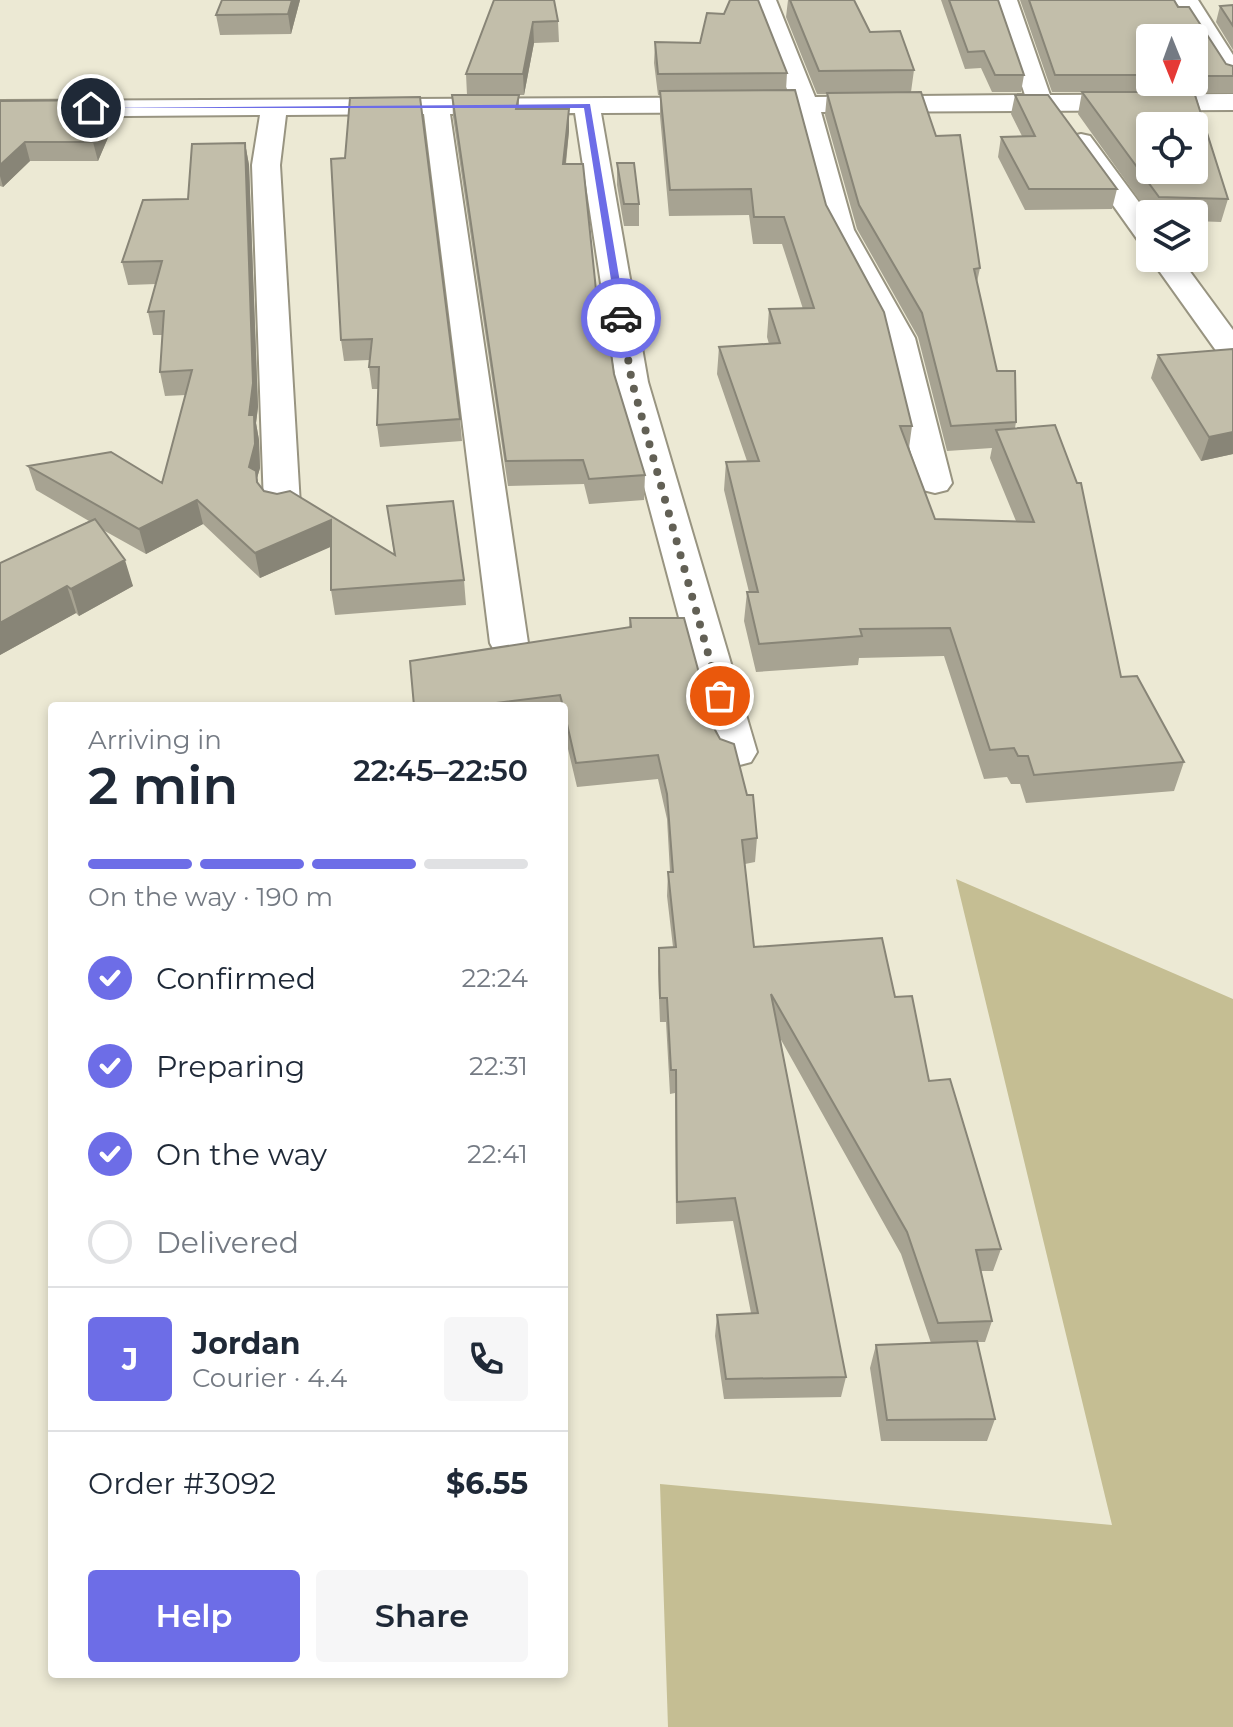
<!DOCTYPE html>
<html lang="en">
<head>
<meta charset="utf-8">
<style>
  body { margin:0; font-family:Montserrat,sans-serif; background:#f6f6f7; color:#1f2937; height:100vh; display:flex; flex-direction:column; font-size:30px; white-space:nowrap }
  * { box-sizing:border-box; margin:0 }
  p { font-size:26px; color:#747a83 }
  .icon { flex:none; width:44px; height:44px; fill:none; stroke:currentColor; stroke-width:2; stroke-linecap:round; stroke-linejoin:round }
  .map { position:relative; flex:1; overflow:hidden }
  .panel { position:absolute; left:48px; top:702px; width:520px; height:976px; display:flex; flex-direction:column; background:#fff; border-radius:8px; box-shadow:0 4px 12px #0003 }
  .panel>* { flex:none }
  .needle { width:52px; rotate:179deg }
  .tools { position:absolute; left:1136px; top:24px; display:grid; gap:16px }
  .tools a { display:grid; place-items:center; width:72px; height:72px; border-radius:8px; background:#fff; box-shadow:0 4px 12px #0003; font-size:40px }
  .pin { position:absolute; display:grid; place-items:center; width:68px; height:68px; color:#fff; margin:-34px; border:4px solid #fff; border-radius:50%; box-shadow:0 2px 8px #0007 }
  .courier { position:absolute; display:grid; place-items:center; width:80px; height:80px; margin:-40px; border:6px solid #6d6de7; border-radius:50%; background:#fff; color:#222; box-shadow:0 2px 10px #0007 }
  .summary em { font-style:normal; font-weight:600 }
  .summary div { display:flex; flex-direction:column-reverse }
  .summary { display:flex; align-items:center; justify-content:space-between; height:136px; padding:0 40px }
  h1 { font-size:52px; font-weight:600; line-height:60px }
  .bar { display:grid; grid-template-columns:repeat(4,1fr); gap:12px 8px; align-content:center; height:96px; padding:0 40px }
  .bar i { height:10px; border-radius:6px; background:#e0e1e3 }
  .bar .current { background:#6d6de7 }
  .bar p { grid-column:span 4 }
  .line { display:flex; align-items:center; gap:20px; padding:0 40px; border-top:2px solid #e0e1e3 }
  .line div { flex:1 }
  .round { display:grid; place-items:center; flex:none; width:84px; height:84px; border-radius:8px; background:#f6f6f7 }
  ol { padding:0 40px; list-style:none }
  li { display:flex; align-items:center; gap:24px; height:88px }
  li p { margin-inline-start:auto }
  li .icon { padding:8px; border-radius:50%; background:#6d6de7; color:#fff; stroke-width:4 }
  li:last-child { color:#747a83 }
  li i { width:44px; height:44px; border:4px solid #e0e1e3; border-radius:50% }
  .button { display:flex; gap:16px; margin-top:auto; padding:16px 40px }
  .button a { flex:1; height:92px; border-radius:8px; background:#6d6de7; color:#fff; font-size:32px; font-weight:600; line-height:92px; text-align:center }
  .button a+a { background:#f6f6f7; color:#1f2937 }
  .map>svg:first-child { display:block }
  .green { fill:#c5be93 }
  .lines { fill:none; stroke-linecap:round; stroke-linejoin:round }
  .minor-casing { stroke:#989481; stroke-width:4 }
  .minor { fill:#fff; fill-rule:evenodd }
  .wall { fill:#a7a392; fill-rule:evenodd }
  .shaded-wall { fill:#888577 }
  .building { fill:#c2beaa; stroke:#888577; stroke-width:2; fill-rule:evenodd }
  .route { fill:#6d6de7 }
  .done { stroke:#626055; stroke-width:8; stroke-dasharray:0 14.4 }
</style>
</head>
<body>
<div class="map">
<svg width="1233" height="1727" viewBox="0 0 1233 1727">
  <rect width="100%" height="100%" fill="#ece9d4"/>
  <path class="green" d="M 956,879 L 1233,999 L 1233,1727 L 668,1727 L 660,1484 L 1112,1525 Z"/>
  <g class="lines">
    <g class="minor-casing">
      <path id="minor" d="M 752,0 L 776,0 L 815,97 L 1025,95 L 993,0 L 1017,0 L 1050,95 L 1233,94 L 1233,110 L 821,112 L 854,230 L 915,338 L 952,483 L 947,490 L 935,493 L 923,490 L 918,483 L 883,338 L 826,230 L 795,112 L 601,113 L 648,382 L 757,752 L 751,762 L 736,766 L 721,762 L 715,752 L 616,382 L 575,113 L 450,114 L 528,643 L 523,652 L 509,656 L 495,652 L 490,643 L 424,114 L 286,115 L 280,165 L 300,505 L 295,513 L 282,516 L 269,513 L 264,505 L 252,165 L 260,115 L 0,117 L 0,101 L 790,97 Z
        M 1174,0 L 1198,0 L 1233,55 L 1233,81 L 1224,79 Z
        M 1081,134 L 1090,136 L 1150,217 L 1150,246 L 1140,243 L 1068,142 L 1072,136 Z
        M 1150,258 L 1180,258 L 1233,330 L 1233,362 L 1222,359 Z"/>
    </g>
    <use href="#minor" class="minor"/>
  </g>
  <path class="wall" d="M 222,0 L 300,0 L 291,34 L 220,35 L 216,15 Z
    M 494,0 L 558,21 L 559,42 L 534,43 L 524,95 L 519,95 L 519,109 L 569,109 L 569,131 L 566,164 L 596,290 L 614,374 L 645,475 L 644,500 L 589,504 L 584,484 L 508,486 L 453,117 L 452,95 L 467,95 L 466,74 Z
    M 788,0 L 854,0 L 870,32 L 914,70 L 911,92 L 980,268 L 977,282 L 997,371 L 1016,422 L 1015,428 L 1121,677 L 1184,762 L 1174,791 L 1026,803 L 1020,784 L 1011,784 L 1007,777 L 984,779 L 944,656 L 859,658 L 858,665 L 756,672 L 744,621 L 747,592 L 749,592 L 724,490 L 726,462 L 747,461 L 717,374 L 719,347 L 769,344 L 767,337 L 769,309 L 803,309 L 782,244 L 753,244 L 749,215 L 669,216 L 660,116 L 660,95 L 658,95 L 654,63 L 655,42 L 787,73 L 786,90 L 826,205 L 912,426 L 909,448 L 935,519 L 1016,521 L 990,458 L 992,448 L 947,451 L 918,337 L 857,229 L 825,115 L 827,94 L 817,94 L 786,17 Z
    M 941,0 L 998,0 L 1024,75 L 1021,92 L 992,92 L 981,68 L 965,69 Z
    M 1020,0 L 1174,0 L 1226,64 L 1233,66 L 1233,93 L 1195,93 L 1228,199 L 1221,222 L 1194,221 L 1194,214 L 1150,215 L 1078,114 L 1082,92 L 1113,92 L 1052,92 ZM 1150,38 L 1194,38 L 1194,82 L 1150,82 Z
    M 1233,5 L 1233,50 L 1216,22 L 1220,6 Z
    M 1015,95 L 1117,189 L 1112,209 L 1025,210 L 998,157 L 1001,137 L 1022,136 L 1011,114 Z
    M 111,100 L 116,119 L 98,161 L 30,161 L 3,187 L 0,186 L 0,101 Z
    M 245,143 L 249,165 L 258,407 L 256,423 L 259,440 L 260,468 L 257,478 L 258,484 L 264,491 L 394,554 L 387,506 L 464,580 L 466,605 L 335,615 L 331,590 L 331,546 L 260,578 L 203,524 L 146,554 L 103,530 L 133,586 L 79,616 L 76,613 L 0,655 L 0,563 L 89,521 L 36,490 L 28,466 L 162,483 L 186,395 L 165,396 L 160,372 L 162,335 L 153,335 L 148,312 L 156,284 L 128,285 L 122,262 Z
    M 345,158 L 460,419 L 462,441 L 380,447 L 377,425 L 378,389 L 372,389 L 369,367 L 370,360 L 344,361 L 341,340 Z
    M 617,163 L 639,204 L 639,226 L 624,226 L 617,185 Z
    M 1158,355 L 1233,454 L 1201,461 L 1151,378 Z
    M 630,618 L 714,728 L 757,838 L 755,862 L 745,864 L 754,947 L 895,997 L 929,1081 L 1001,1249 L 993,1271 L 981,1271 L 992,1321 L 985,1342 L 977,1342 L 995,1419 L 987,1441 L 881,1441 L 870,1368 L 876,1345 L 931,1343 L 901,1254 L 780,1038 L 846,1377 L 841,1397 L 724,1399 L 715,1336 L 717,1315 L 751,1313 L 733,1221 L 676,1224 L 675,1093 L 670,1094 L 666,1022 L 660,1022 L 658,971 L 659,948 L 673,947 L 667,896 L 668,872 L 670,872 L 667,819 L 658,779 L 577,787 L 564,732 L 564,706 L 414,706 L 629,628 Z"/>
  <path class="shaded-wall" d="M 292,0 L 300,0 L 291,34 L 288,14 Z
    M 533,22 L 534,43 L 524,95 L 523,74 Z
    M 111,100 L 116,119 L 98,161 L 93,142 Z
    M 569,109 L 569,131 L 563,187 L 563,164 Z
    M 25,142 L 30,161 L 3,187 L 0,176 L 0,165 Z
    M 245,143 L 249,165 L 258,407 L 256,423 L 259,440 L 260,468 L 257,478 L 261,496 L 249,467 Z
    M 1233,432 L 1233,454 L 1201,461 L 1209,437 Z
    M 197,500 L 203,524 L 146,554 L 139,529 Z
    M 331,520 L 335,545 L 260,578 L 255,553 Z
    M 125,560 L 133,586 L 79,616 L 71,589 Z
    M 67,586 L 76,613 L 0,655 L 0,623 Z"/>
  <path class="building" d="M 222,0 L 292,0 L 288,14 L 216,15 Z
    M 494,0 L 554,0 L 558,21 L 533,22 L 523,74 L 466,74 Z
    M 730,0 L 758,0 L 787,73 L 658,74 L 655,42 L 700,43 L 707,13 L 724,14 Z
    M 790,0 L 854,0 L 870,32 L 900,31 L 914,70 L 819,71 Z
    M 949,0 L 998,0 L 1024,75 L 995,75 L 984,51 L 968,52 Z
    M 1029,0 L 1174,0 L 1178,7 L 1189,7 L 1226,64 L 1233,66 L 1233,76 L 1194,76 L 1194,38 L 1150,38 L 1150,75 L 1055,75 Z
    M 1233,5 L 1233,26 L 1220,6 Z
    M 795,90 L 826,205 L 884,312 L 912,426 L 900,426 L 935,519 L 1034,522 L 996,430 L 1055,425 L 1077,483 L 1081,483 L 1121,677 L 1137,676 L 1184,762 L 1034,775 L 1028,756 L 1018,756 L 1014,748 L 990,750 L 950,628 L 860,629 L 862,636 L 759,644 L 747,592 L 758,592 L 726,462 L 759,461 L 719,347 L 780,343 L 769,309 L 814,308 L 784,217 L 754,217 L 751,189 L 670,190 L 660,91 Z
    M 921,92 L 936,136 L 960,135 L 980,268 L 974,269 L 997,371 L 1015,371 L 1016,422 L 951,426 L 922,313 L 859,205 L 827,93 Z
    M 1082,92 L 1194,92 L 1228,199 L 1159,197 ZM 1150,126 L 1194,126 L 1194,170 L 1150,170 Z
    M 452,95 L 519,95 L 516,109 L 569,109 L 563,164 L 583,164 L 596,290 L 602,290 L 614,374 L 645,475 L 589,479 L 583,460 L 506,461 Z
    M 1015,95 L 1048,95 L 1117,189 L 1029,189 L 1001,137 L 1035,136 Z
    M 420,97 L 460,419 L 377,425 L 379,367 L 369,367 L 372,339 L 341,340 L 331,159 L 345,158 L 350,98 Z
    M 111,100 L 93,142 L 25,142 L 0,165 L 0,101 Z
    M 245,143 L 253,383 L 249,415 L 254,415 L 255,444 L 249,467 L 256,471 L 257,482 L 264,491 L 277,494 L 290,491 L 395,555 L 387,506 L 453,501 L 464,580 L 331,590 L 331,520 L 255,553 L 197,500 L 139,529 L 28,466 L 111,452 L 162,483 L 192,370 L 160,372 L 164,311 L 148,312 L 162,261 L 122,262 L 143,200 L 188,199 L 192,144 Z
    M 617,163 L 634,163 L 639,204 L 624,204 Z
    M 1233,349 L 1233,432 L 1209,437 L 1158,355 Z
    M 95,519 L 125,560 L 71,589 L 67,586 L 0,623 L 0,563 Z
    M 630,618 L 684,618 L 714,728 L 720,739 L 734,744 L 747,795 L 753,795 L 757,838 L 742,840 L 754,947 L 882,938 L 895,997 L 912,996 L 929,1081 L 950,1079 L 1001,1249 L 976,1250 L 992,1321 L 938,1323 L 907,1232 L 771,994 L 846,1377 L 726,1379 L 717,1315 L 758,1313 L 735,1198 L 677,1202 L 676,1070 L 671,1070 L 667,998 L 660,998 L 659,948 L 676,947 L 668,872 L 673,872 L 667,794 L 658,755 L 576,763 L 564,711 L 564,706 L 563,706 L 560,695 L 472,706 L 414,706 L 410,661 L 631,627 Z
    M 977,1341 L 995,1419 L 887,1420 L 876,1345 Z"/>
  <path class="route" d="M 590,104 L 626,318 L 621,321 L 617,318 L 584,108 L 87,108 Z"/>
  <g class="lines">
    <path class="done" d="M 621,318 L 632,382 L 720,696"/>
  </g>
</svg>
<div class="tools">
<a><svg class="needle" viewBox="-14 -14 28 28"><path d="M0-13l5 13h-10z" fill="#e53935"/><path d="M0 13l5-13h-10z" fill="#747a83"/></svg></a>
<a><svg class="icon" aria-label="locate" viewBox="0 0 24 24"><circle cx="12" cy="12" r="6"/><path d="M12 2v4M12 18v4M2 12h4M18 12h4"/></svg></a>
<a><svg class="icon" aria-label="layers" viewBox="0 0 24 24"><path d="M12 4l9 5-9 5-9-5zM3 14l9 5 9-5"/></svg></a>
</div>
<div class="pin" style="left:720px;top:696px;background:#ea580c"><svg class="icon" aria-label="bag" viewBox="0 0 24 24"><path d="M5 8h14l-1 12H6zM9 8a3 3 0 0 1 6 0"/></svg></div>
<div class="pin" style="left:91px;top:108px;background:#1f2937"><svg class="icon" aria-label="home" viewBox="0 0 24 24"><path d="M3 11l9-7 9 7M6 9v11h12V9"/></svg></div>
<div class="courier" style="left:621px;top:318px"><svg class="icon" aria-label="car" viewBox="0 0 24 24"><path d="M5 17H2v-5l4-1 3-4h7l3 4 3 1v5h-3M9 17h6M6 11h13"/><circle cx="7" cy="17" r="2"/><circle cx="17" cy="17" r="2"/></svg></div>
<section class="panel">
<div class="summary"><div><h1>2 min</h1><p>Arriving in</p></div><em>22:45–22:50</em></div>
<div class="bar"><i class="current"></i><i class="current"></i><i class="current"></i><i></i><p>On the way · 190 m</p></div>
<ol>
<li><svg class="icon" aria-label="check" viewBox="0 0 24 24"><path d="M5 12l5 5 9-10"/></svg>Confirmed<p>22:24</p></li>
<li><svg class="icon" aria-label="check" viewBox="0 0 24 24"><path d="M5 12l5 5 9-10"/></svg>Preparing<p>22:31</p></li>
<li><svg class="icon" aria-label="check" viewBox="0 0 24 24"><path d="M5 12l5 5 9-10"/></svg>On the way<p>22:41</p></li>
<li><i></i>Delivered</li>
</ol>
<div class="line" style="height:144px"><b class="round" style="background:#6d6de7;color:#fff">J</b><div><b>Jordan</b><p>Courier · 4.4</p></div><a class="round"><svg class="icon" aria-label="phone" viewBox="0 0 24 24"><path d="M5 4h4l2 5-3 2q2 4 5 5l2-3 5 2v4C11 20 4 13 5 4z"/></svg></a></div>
<div class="line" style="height:104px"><div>Order #3092</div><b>$6.55</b></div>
<div class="button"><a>Help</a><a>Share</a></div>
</section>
</div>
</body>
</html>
